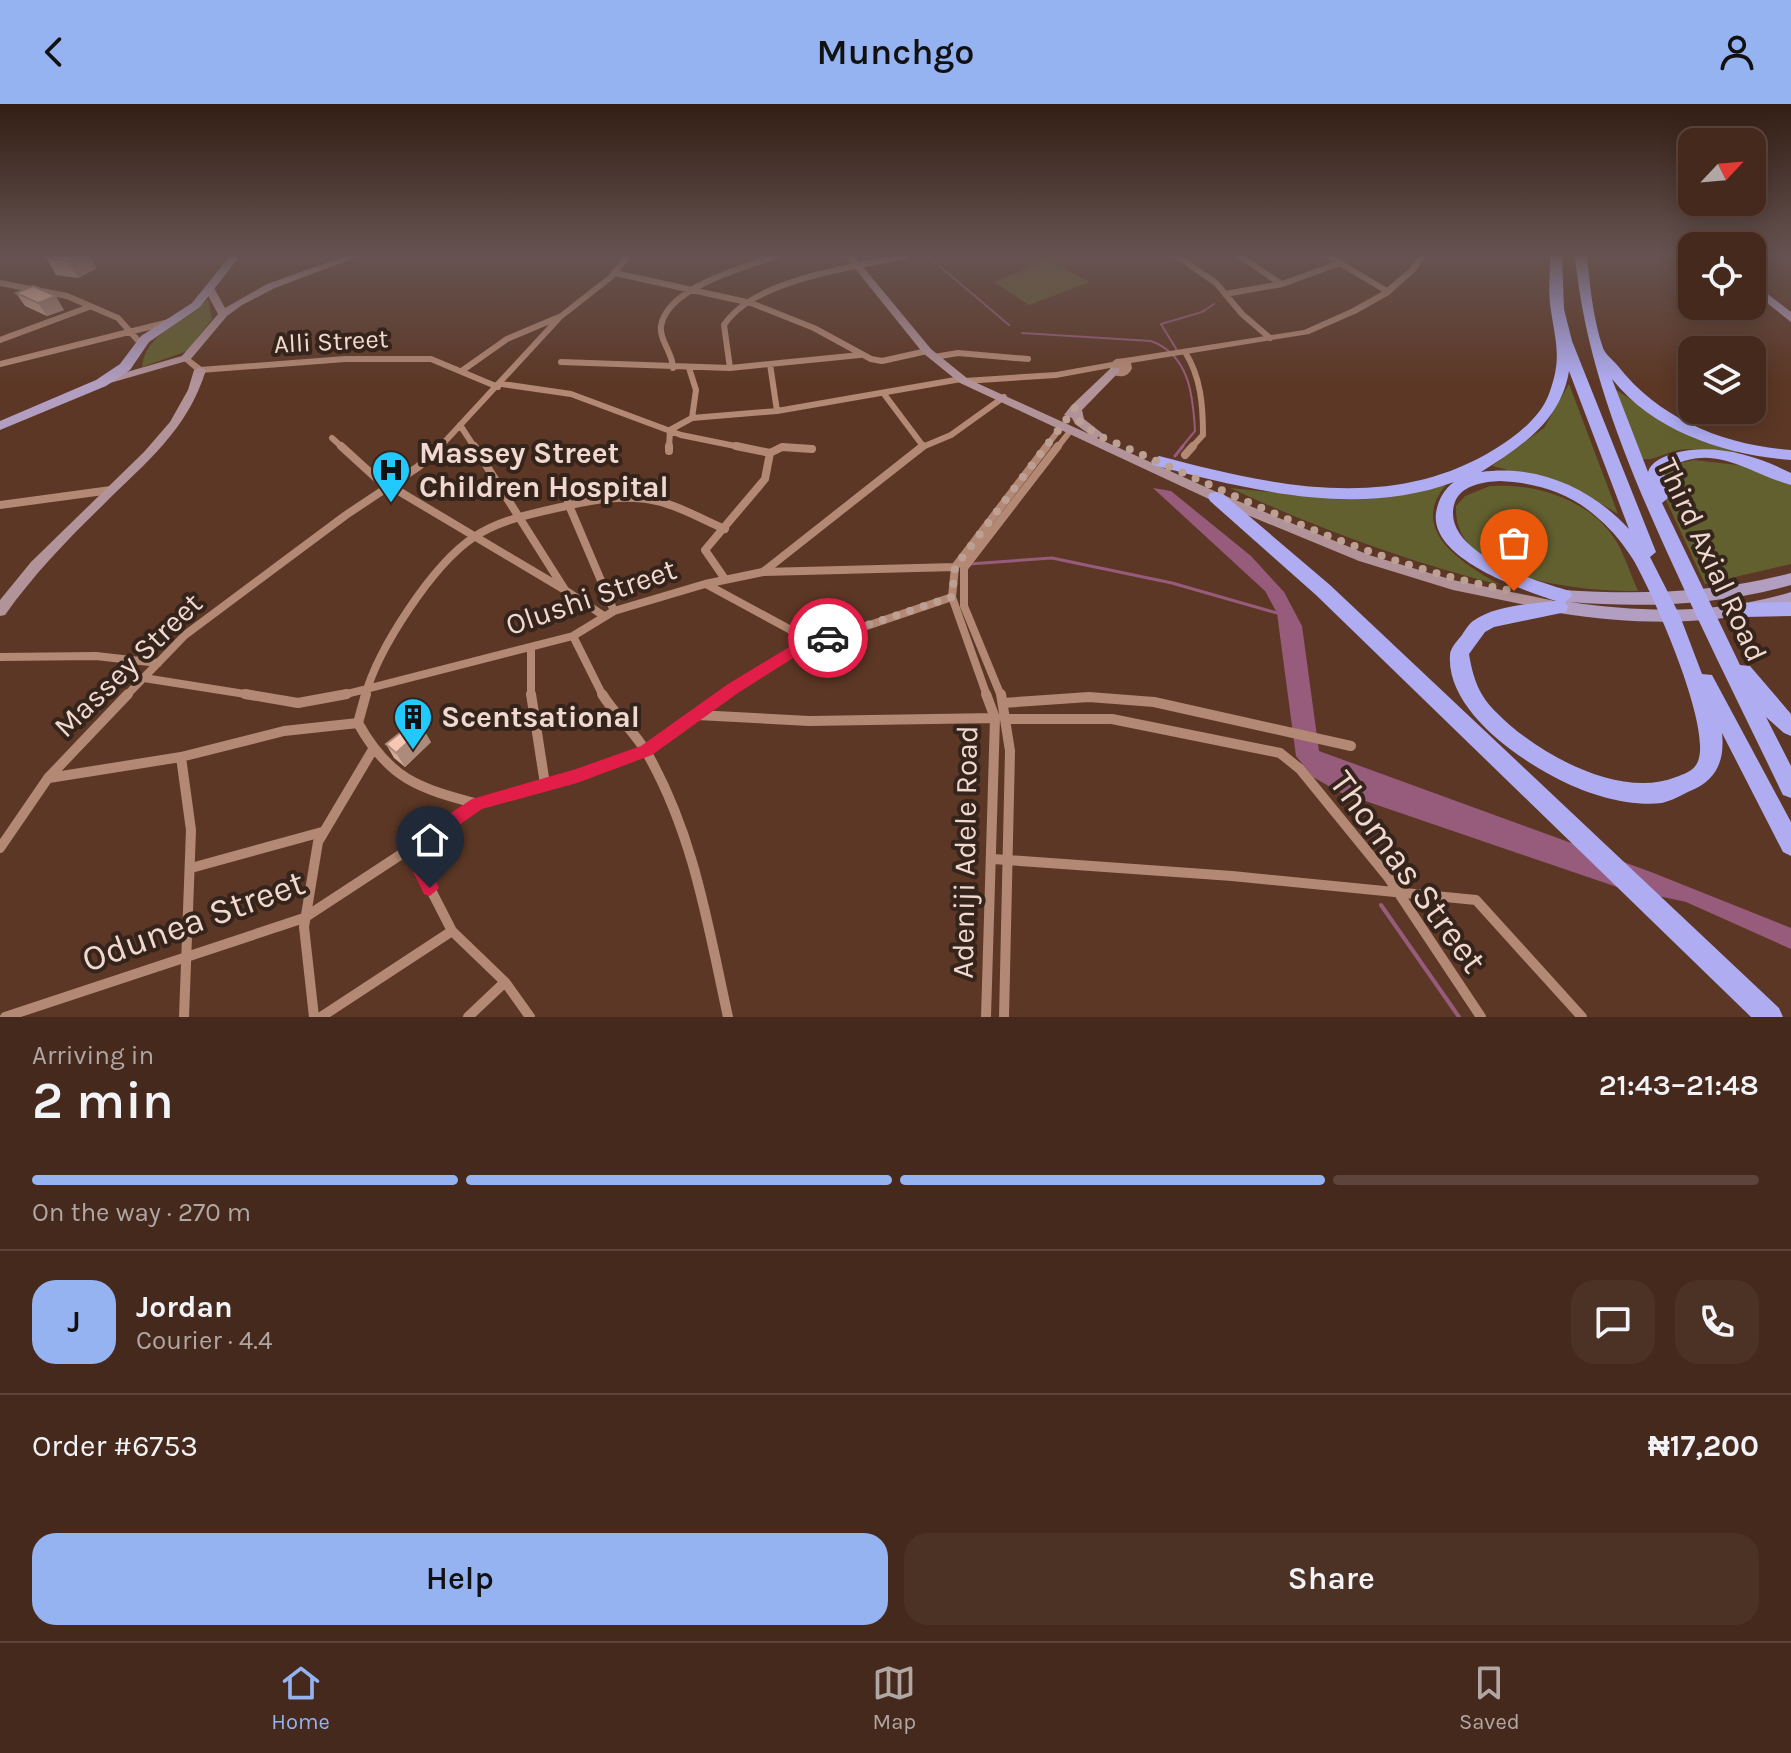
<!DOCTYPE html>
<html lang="en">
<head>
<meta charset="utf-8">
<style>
  body { margin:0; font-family:Karla,sans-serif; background:#4c3125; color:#f1f3f6; height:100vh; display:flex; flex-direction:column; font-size:30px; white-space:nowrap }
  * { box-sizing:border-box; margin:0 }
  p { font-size:26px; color:#b0a6a3 }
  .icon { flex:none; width:44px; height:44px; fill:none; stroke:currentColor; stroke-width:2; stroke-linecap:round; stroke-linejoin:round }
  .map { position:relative; height:913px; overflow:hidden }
  .drawer { display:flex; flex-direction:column; background:#45291c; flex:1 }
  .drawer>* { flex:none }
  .needle { width:52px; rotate:64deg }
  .tools { position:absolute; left:1678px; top:24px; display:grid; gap:16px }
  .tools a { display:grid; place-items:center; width:88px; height:88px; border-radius:16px; background:#45291c; box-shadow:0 4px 20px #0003,0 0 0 2px #5d453b; font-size:40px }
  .pin { position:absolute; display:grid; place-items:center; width:68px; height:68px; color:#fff; margin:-82px -34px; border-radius:50% 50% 50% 0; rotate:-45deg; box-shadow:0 0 8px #0007 }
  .pin .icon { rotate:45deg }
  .courier { position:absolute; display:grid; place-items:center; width:80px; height:80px; margin:-40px; border:6px solid #e11d48; border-radius:50%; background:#fff; color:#222; box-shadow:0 2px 10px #0007 }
  .headline em { font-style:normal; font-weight:600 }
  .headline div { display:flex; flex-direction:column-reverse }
  .headline { display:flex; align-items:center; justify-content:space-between; height:136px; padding:0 32px }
  h1 { font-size:52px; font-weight:600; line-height:60px }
  .bar { display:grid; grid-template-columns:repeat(4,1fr); gap:12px 8px; align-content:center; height:96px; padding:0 32px }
  .bar i { height:10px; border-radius:6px; background:#5d453b }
  .bar .active { background:#95b2f1 }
  .bar p { grid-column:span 4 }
  .line { display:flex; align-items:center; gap:20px; padding:0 32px; border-top:2px solid #5d453b }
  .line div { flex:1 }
  .round { display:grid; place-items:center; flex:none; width:84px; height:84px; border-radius:24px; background:#4c3125 }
  .button { display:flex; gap:16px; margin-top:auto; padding:16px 32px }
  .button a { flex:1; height:92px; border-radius:24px; background:#95b2f1; color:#111; font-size:32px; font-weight:600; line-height:92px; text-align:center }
  .button a+a { background:#4c3125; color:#f1f3f6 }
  header { display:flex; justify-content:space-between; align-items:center; height:104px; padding:0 32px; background:#95b2f1; color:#111; font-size:36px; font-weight:600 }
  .tab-bar { display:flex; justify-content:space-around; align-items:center; height:112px; border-top:2px solid #5d453b; background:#45291c; font-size:22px; color:#b0a6a3 }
  .tab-bar a { display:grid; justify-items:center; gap:4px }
  .tab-bar .active { color:#95b2f1 }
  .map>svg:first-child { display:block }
  .green { fill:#63602f }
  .water { fill:#975b7c }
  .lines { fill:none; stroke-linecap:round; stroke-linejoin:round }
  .stream-far2 { stroke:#975b7c; stroke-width:2 }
  .stream-far1 { stroke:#975b7c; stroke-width:3 }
  .stream { stroke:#975b7c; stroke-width:4 }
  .minor-far2 { stroke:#b38874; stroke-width:6 }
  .minor-far1 { stroke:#b38874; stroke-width:8 }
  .minor { stroke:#b38874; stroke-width:10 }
  .tertiary { fill:#b38874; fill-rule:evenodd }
  .secondary { fill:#b2939a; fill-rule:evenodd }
  .primary { fill:#b19ec0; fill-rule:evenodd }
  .motorway { fill:#afacf2; fill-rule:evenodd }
  .wall { fill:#d4ab99 }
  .shaded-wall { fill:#ac8b7d }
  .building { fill:#f6c7b2; stroke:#ac8b7d; stroke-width:2 }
  .route { fill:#e11d48 }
  .done { stroke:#bda094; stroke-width:8; stroke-dasharray:0 14.4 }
  .labels { text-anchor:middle; stroke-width:8; stroke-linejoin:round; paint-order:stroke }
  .far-street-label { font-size:26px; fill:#f1d9cf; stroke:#35241c }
  .poi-label { font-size:30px; font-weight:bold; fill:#f1d9cf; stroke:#35241c; text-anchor:start }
  .street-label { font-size:30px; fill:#f1d9cf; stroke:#35241c }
  .near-street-label { font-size:36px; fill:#f1d9cf; stroke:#35241c }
</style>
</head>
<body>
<header><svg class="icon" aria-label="back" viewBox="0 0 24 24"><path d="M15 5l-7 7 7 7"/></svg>Munchgo<svg class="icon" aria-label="person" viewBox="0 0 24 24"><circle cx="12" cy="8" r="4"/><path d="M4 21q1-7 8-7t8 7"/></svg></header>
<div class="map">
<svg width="1791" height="913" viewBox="0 0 1791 913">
  <rect width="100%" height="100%" fill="#5c3725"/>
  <path class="green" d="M 1048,156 L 1090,178 L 1029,201 L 994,178 Z
    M 208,195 L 212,215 L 187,247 L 142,263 C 145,229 186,218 208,195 Z
    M 1569,280 L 1618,410 L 1571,382 L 1492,362 L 1544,324 Z
    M 1613,284 L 1677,325 L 1737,347 L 1737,351 C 1719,347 1698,343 1679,346 C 1666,348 1655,357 1642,355 Z
    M 1694,356 L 1746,362 L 1791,380 L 1791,460 L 1705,480 L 1666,396 L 1663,372 L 1676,360 Z
    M 1446,381 C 1407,427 1464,460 1500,481 C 1406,457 1319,425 1230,384 L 1338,395 L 1368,394 Z
    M 1490,382 C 1534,379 1585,394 1612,431 C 1624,447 1630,470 1638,487 C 1586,487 1452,478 1456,402 L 1465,392 Z"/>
  <path class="water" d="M 1153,384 L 1171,387 L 1251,452 L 1284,488 L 1302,522 L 1319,647 L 1651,768 L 1791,824 L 1791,845 L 1686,798 L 1617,783 L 1339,688 L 1313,673 L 1296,652 L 1277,509 L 1265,487 Z"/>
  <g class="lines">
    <path class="stream-far2" d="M 929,153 L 1009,221
      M 1022,229 L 1151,237 C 1189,251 1193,290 1195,327 L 1181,344
      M 1178,248 L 1161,220 L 1202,208 L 1214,200"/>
    <path class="stream-far1" d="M 1175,352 L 1183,342
      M 969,460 L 1052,454 L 1172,479 L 1277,509"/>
    <path class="stream" d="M 1381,801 L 1459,913"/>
    <path class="minor-far2" d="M 1177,152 L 1216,179 L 1242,210 L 1270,234
      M 1240,152 L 1281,180
      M 1328,152 L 1385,186
      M 615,169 L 751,199 L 814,224 L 871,255 L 882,257 L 927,247
      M 0,179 L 67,192 L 118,214 L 142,241
      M 1225,190 L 1282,180 L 1340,159
      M 0,236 L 89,203
      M 1185,248 C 1201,273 1203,302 1203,331 L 1191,344
      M 934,253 L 958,249 L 1028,255
      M 561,258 L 730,264 L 860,251
      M 0,260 L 169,218
      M 770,260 L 777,307
      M 673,264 C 673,249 659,236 661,222 C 667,183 746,163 777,152
      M 689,264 L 696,286 L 692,314
      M 730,264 L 724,221 C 754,175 854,163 906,152
      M 200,266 L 345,255 L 431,255 L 498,283
      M 463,266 L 507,235 L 559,213
      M 502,280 L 571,290 L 681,331 L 745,344
      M 884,290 L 923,342
      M 460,321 L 475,344
      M 670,326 L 692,314 L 777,307 L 961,275
      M 332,334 L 343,344
      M 439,344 L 560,213 L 611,173 L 628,152
      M 669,344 L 670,326
      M 780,344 L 800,344
      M 920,344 L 951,331 L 1004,293
      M 1045,344 L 1062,322
      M 1057,344 L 1071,326"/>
    <path class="minor-far1" d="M 341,342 L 375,373 L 565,486
      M 474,342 L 565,486 L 604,512
      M 736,342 L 770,349 L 782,343 L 812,345
      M 669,347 L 669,342
      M 1185,351 L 1193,342
      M 568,399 L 614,507
      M 0,401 L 111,386
      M 764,468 L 955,463
      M 725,475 L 705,446 L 765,375 L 770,349
      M 706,480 L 813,538
      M 573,532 L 603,592
      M 531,543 L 531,592
      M 0,553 L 96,552 L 158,559
      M 144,574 L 258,592
      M 126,592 L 185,531 L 346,411 L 418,363 L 441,342
      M 339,592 L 573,532 L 614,507 L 705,480 L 763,468 L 923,342
      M 365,592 C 378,545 432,461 474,433 C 501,415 535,409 566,402 C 596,395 627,390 657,397 C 680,402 703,416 725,425
      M 721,592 L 796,546 L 952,493
      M 987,592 L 952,493 L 955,463 L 1047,342
      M 1001,592 L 964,502 L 964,464 L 1058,342"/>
    <path class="minor" d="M 245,590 L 298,599 L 347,590
      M 366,590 L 358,619 C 389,675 418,684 478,700
      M 531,590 L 545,680
      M 602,590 C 615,611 635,628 647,649 C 694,731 708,822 728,913
      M 1001,590 L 1010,647 L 1004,913
      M 1003,599 L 1089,593 L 1154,598 L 1351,642
      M 697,611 L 809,617 L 995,614
      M 1007,615 L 1112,615 L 1280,649 L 1300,665 L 1388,773 L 1481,913
      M 181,653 L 191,726 L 184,913
      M 49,674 L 181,653 L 284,627 L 358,619
      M 0,744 L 48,674 L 128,590
      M 410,745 L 452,827 L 505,878 L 530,913
      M 993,755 L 1232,772 L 1476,796 L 1582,913
      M 191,764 L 322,728
      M 5,913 L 304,814 L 478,700 L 577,672 L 646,646 L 724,590
      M 314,913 L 304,823 L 318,738 L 372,647
      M 321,913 L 452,827
      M 468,913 L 505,878
      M 986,913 L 995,614 L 986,590"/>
    <path class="tertiary" d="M 1418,152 L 1426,152 L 1416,167 L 1389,191 L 1357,209 L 1309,230 L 1131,259 L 1132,264 C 1129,272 1122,274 1114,271 L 1110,264 L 1056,274 L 964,280 L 959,277 L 964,274 L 1056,268 L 1112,258 L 1116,255 L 1125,254 L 1304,226 L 1351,205 L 1383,187 L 1410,164 Z
      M 186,251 L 203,264 L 203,268 L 197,268 L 183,256 L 181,254 Z"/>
    <path class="secondary" d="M 346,152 L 359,152 L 275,184 L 242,201 L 227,212 L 190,256 L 103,281 L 97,278 L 99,276 L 182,252 L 218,210 L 205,186 L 206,184 L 214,184 L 225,204 L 267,180 Z
      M 845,152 L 854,152 L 931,245 L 968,275 L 1089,330 L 1075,320 L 1072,314 L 1064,311 L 1071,302 L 1111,264 L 1119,264 L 1119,268 L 1082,306 L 1084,315 L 1103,330 L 1097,334 L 1221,390 L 1369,451 L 1453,476 L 1555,497 L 1560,498 L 1562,502 L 1560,506 L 1555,507 L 1453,486 L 1359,457 L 1211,396 L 960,279 L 923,249 Z
      M 200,263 L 206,266 C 187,327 146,358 103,401 C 68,435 34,470 5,511 L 0,512 L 0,496 L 31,458 L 144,348 L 170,318 L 188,286 L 194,266 Z"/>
    <path class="primary" d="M 230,152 L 240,152 L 200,203 L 149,238 L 130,266 L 106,282 L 0,326 L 0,317 L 96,276 L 120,260 L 141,232 L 192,199 Z
      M 1752,178 L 1791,208 L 1791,218 L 1752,187 Z
      M 1791,469 L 1791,481 C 1718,501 1645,504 1570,498 C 1645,509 1718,510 1791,488 L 1791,500 C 1714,523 1638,521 1559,509 L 1553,507 L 1551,503 L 1553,499 L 1560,497 L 1555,492 L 1557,488 L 1563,486 C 1641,491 1715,489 1791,469 Z"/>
    <path class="motorway" d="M 1550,152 L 1562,152 L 1564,205 L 1572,237 L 1656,448 L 1650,453 L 1680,512 L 1702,570 L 1712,571 L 1791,718 L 1791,752 L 1783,748 L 1722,629 C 1725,657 1716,677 1690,687 C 1682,691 1671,697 1662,699 C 1630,703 1590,691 1562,677 C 1519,656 1446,606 1450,551 C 1450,544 1458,536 1462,531 C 1465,526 1469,520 1473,517 C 1495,501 1530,500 1556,497 C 1523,486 1430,455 1436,409 C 1438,397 1443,386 1454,378 C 1357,414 1250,386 1153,361 L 1151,357 L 1159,352 C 1270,381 1390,410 1495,345 C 1516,332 1540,314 1549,290 C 1562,255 1556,240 1551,207 C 1548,189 1550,170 1550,152 ZM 1569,267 L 1629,425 C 1591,384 1538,360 1481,368 C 1521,343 1561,317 1569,267 ZM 1500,377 C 1538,379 1571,389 1599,415 C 1613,427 1624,441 1634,457 C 1652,488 1717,632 1696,661 C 1691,668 1684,670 1676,673 C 1620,696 1536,649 1497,609 C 1479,592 1473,574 1469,550 L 1485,528 L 1494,523 L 1566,508 L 1568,503 L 1565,498 L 1572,492 L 1570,487 C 1536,477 1442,449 1454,401 C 1459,381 1483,378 1500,377 Z
      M 1575,152 L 1587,152 C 1590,182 1593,215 1603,244 C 1605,250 1613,256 1618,262 C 1660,316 1725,341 1791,346 L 1791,356 C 1726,351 1654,328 1612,275 L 1648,368 C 1651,358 1662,353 1672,350 C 1712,338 1755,351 1791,369 L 1791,381 C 1747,369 1712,335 1664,367 L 1668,394 L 1662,399 L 1740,561 L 1750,562 L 1791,610 L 1791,632 L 1784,629 L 1766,613 L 1791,662 L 1791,694 L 1783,691 C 1744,610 1704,530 1667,448 C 1624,353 1585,257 1575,152 Z
      M 1216,388 L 1222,389 L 1330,481 L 1779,904 L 1783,913 L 1751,913 L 1316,491 L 1210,397 L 1208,393 L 1210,389 Z
      M 1791,498 L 1791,512 L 1744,513 L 1737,511 L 1735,506 L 1737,501 L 1744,499 Z"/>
  </g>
  <path class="wall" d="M 45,152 L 97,164 L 78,174 L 56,171 Z
    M 16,189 L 64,206 L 47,212 L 25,202 Z
    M 431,638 L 405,663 L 394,654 L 386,640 Z"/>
  <path class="shaded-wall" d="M 77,152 L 90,152 L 97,164 L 78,174 L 67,157 Z
    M 56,192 L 64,206 L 47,212 L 38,199 Z
    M 423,624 L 431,638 L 405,663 L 396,649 Z"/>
  <path class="building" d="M 45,152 L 77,152 L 67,157 L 45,153 Z
    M 33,182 L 56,192 L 38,199 L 16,189 Z
    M 413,619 L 423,624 L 396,649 L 386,640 Z"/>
  <linearGradient id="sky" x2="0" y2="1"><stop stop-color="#331e14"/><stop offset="0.54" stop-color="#665351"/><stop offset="1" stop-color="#665351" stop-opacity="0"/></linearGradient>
  <rect width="1791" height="279" fill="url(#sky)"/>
  <path class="route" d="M 828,528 L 835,534 L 833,537 L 801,549 L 738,589 L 652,651 L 577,679 L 482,705 L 420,748 L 439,784 L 430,792 L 424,790 L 402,745 L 404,740 L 472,695 L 576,665 L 641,642 L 728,580 L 791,542 Z"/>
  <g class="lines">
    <path class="done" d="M 828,534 L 952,493 L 955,463 L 1075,304 L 1079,317 L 1099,332 C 1237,390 1366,461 1514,487"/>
  </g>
  <defs>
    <g id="hospital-pin" transform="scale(2)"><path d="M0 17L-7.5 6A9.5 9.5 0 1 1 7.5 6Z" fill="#21c9fd" stroke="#35241c"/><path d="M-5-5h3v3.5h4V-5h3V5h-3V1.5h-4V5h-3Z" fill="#111"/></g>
    <g id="building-pin" transform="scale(2)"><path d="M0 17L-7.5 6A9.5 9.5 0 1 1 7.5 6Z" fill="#21c9fd" stroke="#35241c"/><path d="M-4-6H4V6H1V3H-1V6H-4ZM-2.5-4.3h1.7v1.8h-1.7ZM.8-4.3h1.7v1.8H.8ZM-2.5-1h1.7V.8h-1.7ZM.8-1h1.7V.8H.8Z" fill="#111"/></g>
  </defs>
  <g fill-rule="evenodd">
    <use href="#hospital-pin" x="391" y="366"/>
    <use href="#building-pin" x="413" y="613"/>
  </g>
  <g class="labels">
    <g class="far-street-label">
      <text transform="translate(331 237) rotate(-3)" y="9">Alli Street</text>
    </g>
    <g class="poi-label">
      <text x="419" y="359">Massey Street<tspan x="419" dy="34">Children Hospital</tspan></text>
      <text x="441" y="623">Scentsational</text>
    </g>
    <g class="street-label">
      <text transform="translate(1712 456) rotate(65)" y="10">Third Axial Road</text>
      <text transform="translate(591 493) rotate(-19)" y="10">Olushi Street</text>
      <text transform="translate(128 561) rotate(-44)" y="10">Massey Street</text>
      <text transform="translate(965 748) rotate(-89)" y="10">Adeniji Adele Road</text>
    </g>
    <g class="near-street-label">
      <text transform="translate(1409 767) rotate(54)" y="13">Thomas Street</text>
      <text transform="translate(193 816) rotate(-20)" y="13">Odunea Street</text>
    </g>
  </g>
</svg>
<div class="tools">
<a><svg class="needle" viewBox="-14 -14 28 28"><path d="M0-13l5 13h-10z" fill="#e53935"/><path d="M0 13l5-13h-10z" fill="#b0a6a3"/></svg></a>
<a><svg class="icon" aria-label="locate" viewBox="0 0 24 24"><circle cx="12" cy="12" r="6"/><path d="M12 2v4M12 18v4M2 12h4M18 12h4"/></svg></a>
<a><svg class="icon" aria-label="layers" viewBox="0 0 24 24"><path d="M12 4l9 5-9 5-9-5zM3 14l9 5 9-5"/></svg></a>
</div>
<div class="pin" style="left:1514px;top:487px;background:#ea580c"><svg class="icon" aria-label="bag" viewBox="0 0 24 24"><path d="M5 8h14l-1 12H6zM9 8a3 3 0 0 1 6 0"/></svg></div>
<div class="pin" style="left:430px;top:784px;background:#1f2937"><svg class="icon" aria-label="home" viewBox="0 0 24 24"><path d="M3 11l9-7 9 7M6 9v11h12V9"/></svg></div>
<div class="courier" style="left:828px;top:534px"><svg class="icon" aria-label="car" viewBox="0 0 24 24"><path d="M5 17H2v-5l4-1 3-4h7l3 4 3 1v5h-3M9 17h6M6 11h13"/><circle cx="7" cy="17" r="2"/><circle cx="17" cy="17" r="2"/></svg></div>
</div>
<section class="drawer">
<div class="headline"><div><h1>2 min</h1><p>Arriving in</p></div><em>21:43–21:48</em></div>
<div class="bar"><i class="active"></i><i class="active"></i><i class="active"></i><i></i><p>On the way · 270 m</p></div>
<div class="line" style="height:144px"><b class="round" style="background:#95b2f1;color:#111">J</b><div><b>Jordan</b><p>Courier · 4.4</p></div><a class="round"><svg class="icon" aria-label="chat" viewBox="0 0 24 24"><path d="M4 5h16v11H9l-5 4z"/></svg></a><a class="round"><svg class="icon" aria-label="phone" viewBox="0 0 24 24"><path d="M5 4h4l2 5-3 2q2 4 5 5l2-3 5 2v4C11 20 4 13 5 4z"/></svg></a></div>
<div class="line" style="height:104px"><div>Order #6753</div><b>₦17,200</b></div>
<div class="button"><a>Help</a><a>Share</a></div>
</section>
<nav class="tab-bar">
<a class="active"><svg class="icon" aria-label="home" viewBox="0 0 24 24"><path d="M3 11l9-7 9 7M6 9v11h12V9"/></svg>Home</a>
<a><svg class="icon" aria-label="map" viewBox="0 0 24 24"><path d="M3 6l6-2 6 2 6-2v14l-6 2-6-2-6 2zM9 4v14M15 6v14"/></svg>Map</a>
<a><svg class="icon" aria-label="saved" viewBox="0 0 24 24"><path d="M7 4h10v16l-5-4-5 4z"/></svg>Saved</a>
</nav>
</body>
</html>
